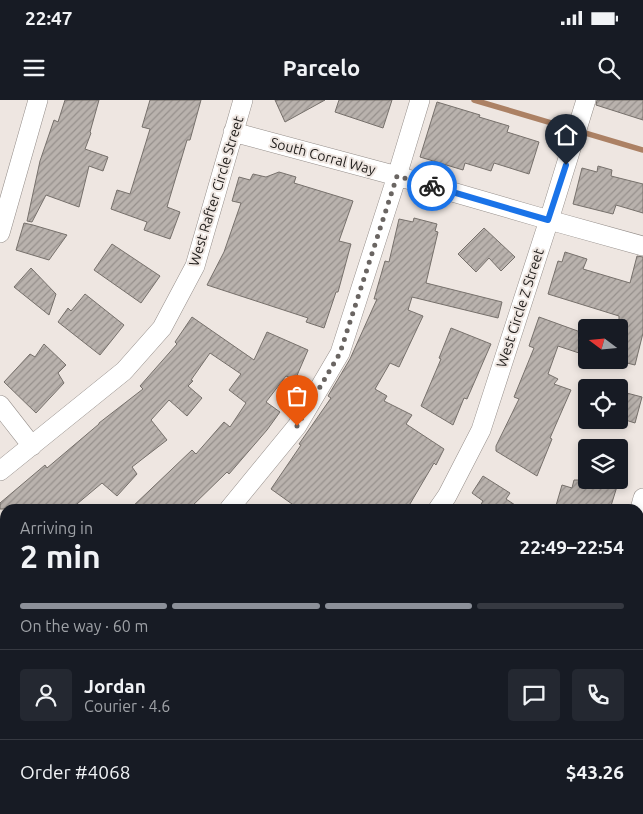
<!DOCTYPE html>
<html lang="en">
<head>
<meta charset="utf-8">
<style>
  body { margin:0; font-family:Ubuntu,sans-serif; background:#242831; color:#f1f3f6; height:100vh; display:flex; flex-direction:column; font-size:19px; white-space:nowrap }
  * { box-sizing:border-box; margin:0 }
  p { font-size:16px; color:#9ea1a6 }
  .icon { flex:none; width:28px; height:28px; fill:none; stroke:currentColor; stroke-width:2; stroke-linecap:round; stroke-linejoin:round }
  .map { position:relative; flex:1; overflow:hidden }
  .side { position:absolute; left:0px; top:404px; width:644px; height:311px; display:flex; flex-direction:column; background:#171b24; border-radius:15px 15px 0 0; box-shadow:0 2px 8px #0003 }
  .side>* { flex:none }
  .needle { width:32px; rotate:286deg }
  .buttons { position:absolute; left:578px; top:219px; display:grid; gap:10px }
  .buttons a { display:grid; place-items:center; width:50px; height:50px; border-radius:5px; background:#171b24; box-shadow:0 2px 8px #0003; font-size:25px }
  .pin { position:absolute; display:grid; place-items:center; width:42px; height:42px; color:#fff; margin:-51px -21px; border-radius:50% 50% 50% 0; rotate:-45deg; box-shadow:0 0 5px #0007 }
  .pin .icon { rotate:45deg }
  .courier { position:absolute; display:grid; place-items:center; width:50px; height:50px; margin:-25px; border:4px solid #1a73e8; border-radius:50%; background:#fff; color:#222; box-shadow:0 1px 6px #0007 }
  .head em { font-style:normal; font-weight:700 }
  .head div { display:flex; flex-direction:column-reverse }
  .head { display:flex; align-items:center; justify-content:space-between; height:85px; padding:0 20px }
  h1 { font-size:32px; font-weight:700; line-height:38px }
  .bar { display:grid; grid-template-columns:repeat(4,1fr); gap:8px 5px; align-content:center; height:60px; padding:0 20px }
  .bar i { height:6px; border-radius:4px; background:#363941 }
  .bar .selected { background:#8c9099 }
  .bar p { grid-column:span 4 }
  .line { display:flex; align-items:center; gap:12px; padding:0 20px; border-top:1px solid #363941 }
  .line div { flex:1 }
  .round { display:grid; place-items:center; flex:none; width:52px; height:52px; border-radius:5px; background:#242831 }
  .status { display:flex; justify-content:space-between; align-items:center; height:35px; padding:0 25px; background:#171b24; direction:ltr }
  .status svg { height:14px; fill:currentColor }
  header { display:flex; justify-content:space-between; align-items:center; height:65px; padding:0 20px; background:#171b24; font-size:22px; font-weight:700 }
  .map>svg:first-child { display:block }
  .lines { fill:none; stroke-linecap:round; stroke-linejoin:round }
  .stream { stroke:#ac8164; stroke-width:5.5 }
  .building { fill:url(#building-hatch); stroke:#76706b }
  .street-casing { stroke:#948d89; stroke-width:20 }
  .street { stroke:#fff; stroke-width:19 }
  .done { stroke:#6a6562; stroke-width:5; stroke-dasharray:0 9 }
  .route { stroke:#1a73e8; stroke-width:6 }
  .labels { text-anchor:middle; stroke-width:4; stroke-linejoin:round; paint-order:stroke }
  .street-label { font-size:14px; fill:#23201e; stroke:#eee6e1 }
</style>
</head>
<body>
<div class="status"><b>22:47</b><svg viewBox="0 0 49 12"><path d="M0 12V9h3v3zM5 12V6h3v6zM10 12V3h3v9zM15 12V0h3v12zM26 1h20v11H26zM47 4h2v5h-2z"/></svg></div>
<header><svg class="icon" aria-label="menu" viewBox="0 0 24 24"><path d="M4 6h16M4 12h16M4 18h16"/></svg>Parcelo<svg class="icon" aria-label="search" viewBox="0 0 24 24"><circle cx="10" cy="10" r="6"/><path d="M15 15l6 6"/></svg></header>
<div class="map">
<svg width="643" height="714" viewBox="0 0 643 714">
  <defs>
    <pattern id="building-hatch" width="6" height="6" patternUnits="userSpaceOnUse" patternTransform="scale(1.25)"><rect width="6" height="6" fill="#b9b2ad"/><path d="M-1 1l2-2M0 6l6-6M5 7l2-2" fill="none" stroke="#96908c"/></pattern>
  </defs>
  <rect width="100%" height="100%" fill="#eee6e1"/>
  <g class="lines">
    <path class="stream" d="M 474,0 L 643,50
      M 0,469 L 5,470
      M 639,663 L 643,665"/>
  </g>
  <path class="building" d="M 65,0 L 99,0 L 90,32 L 91,33 L 85,49 L 108,57 L 103,71 L 89,66 L 79,107 L 46,95 L 32,122 L 27,121 L 40,61 L 54,20 L 58,22 Z
    M 150,0 L 201,0 L 190,40 L 187,40 L 167,107 L 180,112 L 170,139 L 144,130 L 147,122 L 111,109 L 117,90 L 130,94 L 150,29 L 142,27 Z
    M 275,0 L 325,0 L 285,22 Z
    M 339,0 L 392,0 L 383,28 L 335,12 Z
    M 597,0 L 643,0 L 643,20 L 596,5 Z
    M 437,2 L 480,15 L 479,17 L 509,26 L 507,32 L 539,42 L 529,74 L 494,63 L 491,71 L 465,63 L 463,70 L 420,57 Z
    M 598,66 L 612,70 L 611,76 L 643,84 L 643,113 L 616,105 L 613,114 L 573,104 L 582,68 L 597,72 Z
    M 279,72 L 296,77 L 294,83 L 353,101 L 339,141 L 351,144 L 338,192 L 336,192 L 324,228 L 306,222 L 308,218 L 207,185 L 224,152 L 241,103 L 232,101 L 239,77 L 250,80 L 253,74 L 266,77 Z
    M 414,118 L 437,124 L 435,131 L 438,132 L 426,183 L 502,202 L 498,218 L 412,197 L 408,210 L 423,216 L 399,267 L 390,263 L 375,289 L 387,296 L 384,301 L 412,315 L 406,324 L 444,349 L 436,365 L 434,363 L 407,409 L 299,409 L 271,389 L 301,345 L 299,344 L 331,298 L 328,296 L 350,259 L 377,199 L 374,199 L 385,161 L 389,162 L 399,119 L 413,122 Z
    M 24,123 L 33,125 L 67,135 L 49,160 L 16,150 Z
    M 484,128 L 515,157 L 501,171 L 489,158 L 476,172 L 458,154 Z
    M 112,144 L 160,176 L 141,203 L 94,170 Z
    M 565,152 L 587,159 L 583,169 L 630,183 L 637,156 L 643,157 L 643,233 L 635,265 L 619,261 L 619,216 L 548,194 L 558,161 L 562,162 Z
    M 31,168 L 56,194 L 49,215 L 14,187 Z
    M 85,194 L 124,225 L 100,255 L 58,222 L 68,208 L 71,211 Z
    M 192,217 L 254,260 L 267,232 L 308,250 L 295,280 L 286,276 L 266,302 L 280,312 L 267,330 L 229,374 L 227,372 L 189,409 L 130,409 L 192,350 L 196,354 L 224,322 L 230,327 L 246,303 L 229,290 L 241,274 L 210,253 L 191,280 L 193,281 L 188,286 L 202,298 L 187,316 L 169,300 L 151,320 L 167,340 L 132,367 L 137,374 L 117,396 L 102,383 L 71,409 L 0,409 L 0,403 L 45,365 L 47,368 L 99,324 L 99,323 L 143,289 L 140,286 L 177,244 L 175,242 Z
    M 539,217 L 586,234 L 579,253 L 558,246 L 548,274 L 558,279 L 554,284 L 571,290 L 550,338 L 552,339 L 537,376 L 496,351 L 496,346 L 519,299 L 514,297 L 534,248 L 529,246 Z
    M 451,228 L 491,244 L 467,299 L 464,298 L 453,325 L 421,306 L 441,259 L 439,258 Z
    M 44,244 L 66,265 L 58,273 L 64,283 L 36,313 L 4,282 L 30,254 L 35,257 Z
    M 619,291 L 642,297 L 635,323 L 619,318 Z
    M 483,376 L 510,393 L 506,399 L 521,409 L 478,409 L 483,401 L 472,393 Z
    M 574,380 L 619,380 L 610,409 L 555,409 L 562,385 L 572,388 Z"/>
  <g class="lines">
    <g class="street-casing">
      <path id="street" d="M 233,32 L 397,76 L 549,120 L 643,146
        M 0,133 L 38,0
        M 0,305 L 32,346
        M 0,371 L 124,271 L 162,228 L 195,166 L 243,0
        M 229,409 L 297,326 L 340,253 L 397,76 L 420,0
        M 438,409 L 447,396 L 481,330 L 549,120 L 586,0
        M 639,413 L 643,398
        M 0,586 L 5,582
        M 639,685 L 643,682
        M 101,714 L 106,710
        M 367,714 L 372,710
        M 602,714 L 607,710"/>
    </g>
    <use href="#street" class="street"/>
  </g>
  <g class="lines">
    <path class="done" d="M 297,326 L 340,253 L 397,76 L 432,86"/>
    <path class="route" d="M 432,86 L 548,120 L 566,65"/>
  </g>
  <g class="labels">
    <g class="street-label">
      <text transform="translate(323 56) rotate(15)" y="5">South Corral Way</text>
      <text transform="translate(216 91) rotate(-73)" y="5">West Rafter Circle Street</text>
      <text transform="translate(520 208) rotate(-72)" y="5">West Circle Z Street</text>
    </g>
  </g>
</svg>
<div class="buttons">
<a><svg class="needle" viewBox="-14 -14 28 28"><path d="M0-13l5 13h-10z" fill="#e53935"/><path d="M0 13l5-13h-10z" fill="#9ea1a6"/></svg></a>
<a><svg class="icon" aria-label="locate" viewBox="0 0 24 24"><circle cx="12" cy="12" r="6"/><path d="M12 2v4M12 18v4M2 12h4M18 12h4"/></svg></a>
<a><svg class="icon" aria-label="layers" viewBox="0 0 24 24"><path d="M12 4l9 5-9 5-9-5zM3 14l9 5 9-5"/></svg></a>
</div>
<div class="pin" style="left:297px;top:326px;background:#ea580c"><svg class="icon" aria-label="bag" viewBox="0 0 24 24"><path d="M5 8h14l-1 12H6zM9 8a3 3 0 0 1 6 0"/></svg></div>
<div class="pin" style="left:566px;top:65px;background:#1f2937"><svg class="icon" aria-label="home" viewBox="0 0 24 24"><path d="M3 11l9-7 9 7M6 9v11h12V9"/></svg></div>
<div class="courier" style="left:432px;top:86px"><svg class="icon" aria-label="bike" viewBox="0 0 24 24"><circle cx="6" cy="16" r="4"/><circle cx="18" cy="16" r="4"/><path d="M6 16l4-8h5l3 8M10 8l3 8H6M13 5h3"/></svg></div>
<section class="side">
<div class="head"><div><h1>2 min</h1><p>Arriving in</p></div><em>22:49–22:54</em></div>
<div class="bar"><i class="selected"></i><i class="selected"></i><i class="selected"></i><i></i><p>On the way · 60 m</p></div>
<div class="line" style="height:90px"><a class="round"><svg class="icon" aria-label="person" viewBox="0 0 24 24"><circle cx="12" cy="8" r="4"/><path d="M4 21q1-7 8-7t8 7"/></svg></a><div><b>Jordan</b><p>Courier · 4.6</p></div><a class="round"><svg class="icon" aria-label="chat" viewBox="0 0 24 24"><path d="M4 5h16v11H9l-5 4z"/></svg></a><a class="round"><svg class="icon" aria-label="phone" viewBox="0 0 24 24"><path d="M5 4h4l2 5-3 2q2 4 5 5l2-3 5 2v4C11 20 4 13 5 4z"/></svg></a></div>
<div class="line" style="height:65px"><div>Order #4068</div><b>$43.26</b></div>
</section>
</div>
</body>
</html>
